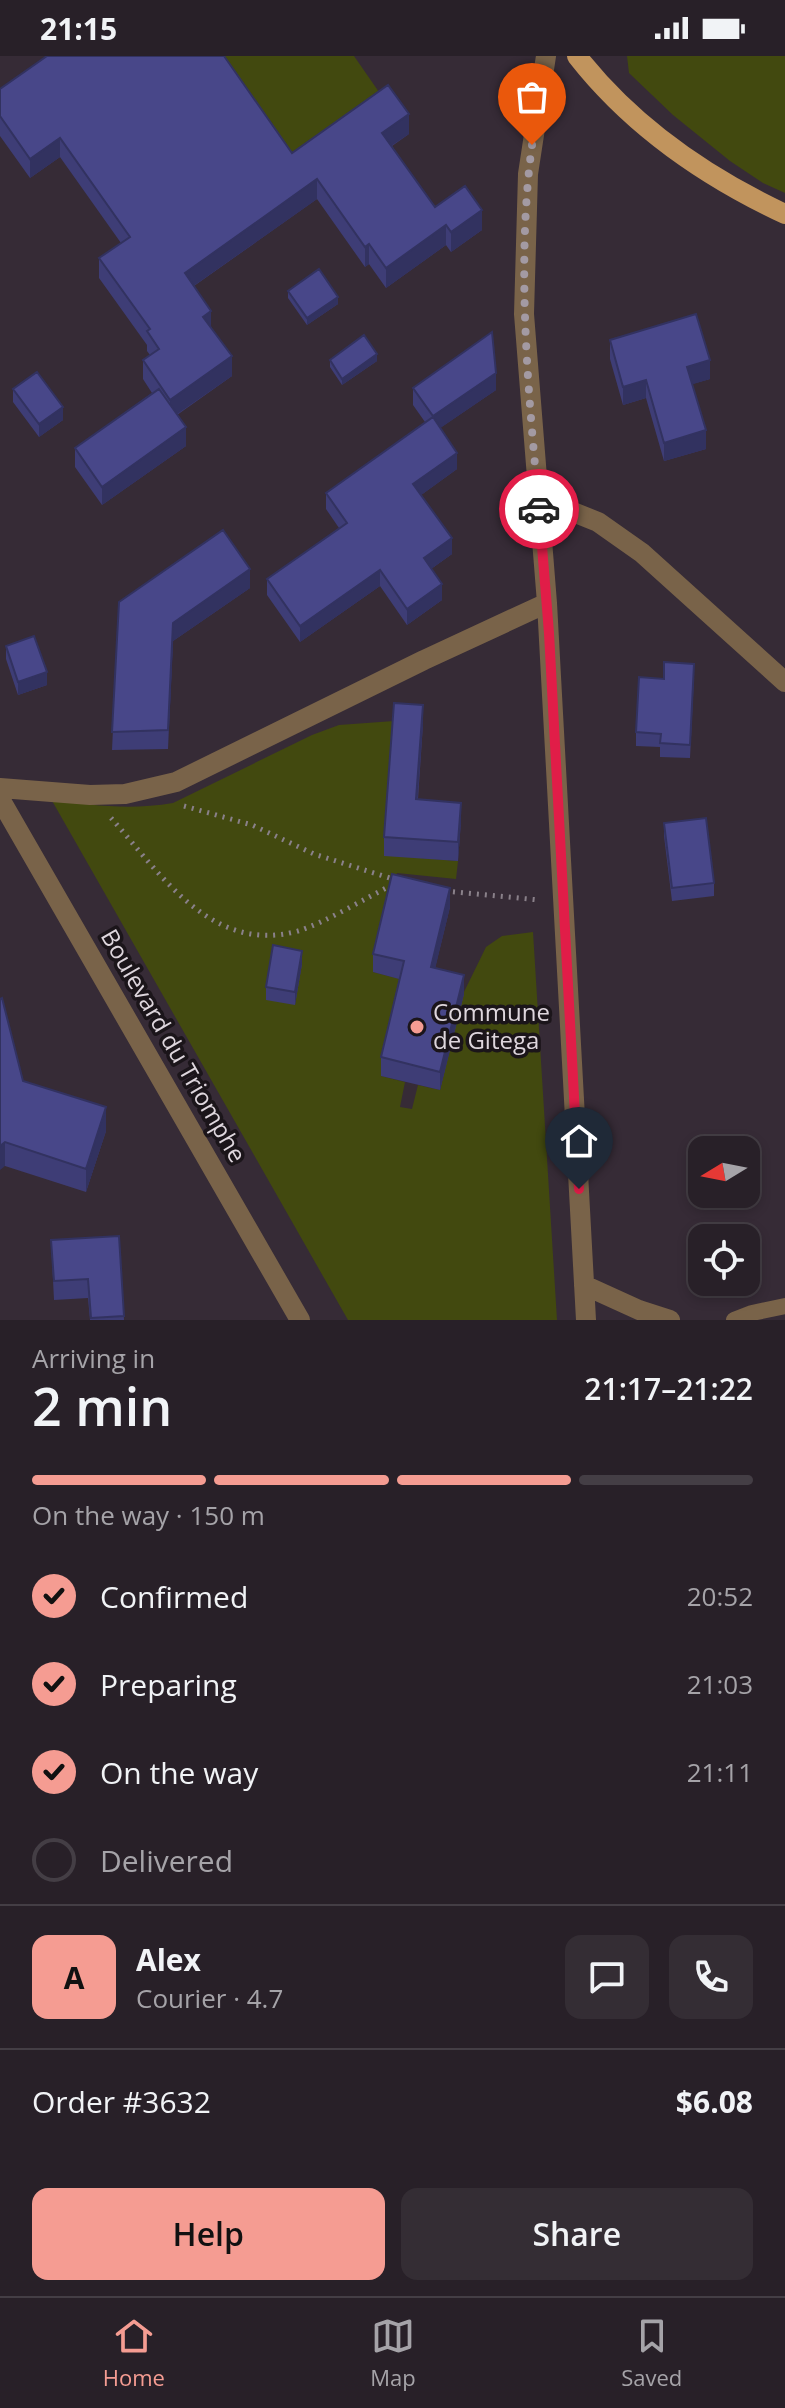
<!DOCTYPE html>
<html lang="en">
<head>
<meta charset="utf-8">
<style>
  body { margin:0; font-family:"Open Sans",sans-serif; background:#342d34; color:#f1f3f6; height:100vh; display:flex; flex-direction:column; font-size:30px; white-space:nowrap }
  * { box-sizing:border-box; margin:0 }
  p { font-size:26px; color:#a5a3a8 }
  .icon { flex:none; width:44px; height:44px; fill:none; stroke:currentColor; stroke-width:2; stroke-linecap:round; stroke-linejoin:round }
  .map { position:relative; height:1264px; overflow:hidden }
  .details { display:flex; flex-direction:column; background:#282028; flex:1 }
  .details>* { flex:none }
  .needle { width:52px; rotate:260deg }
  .controls { position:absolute; left:688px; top:1080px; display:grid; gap:16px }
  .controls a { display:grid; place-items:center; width:72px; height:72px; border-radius:16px; background:#282028; box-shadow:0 4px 12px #0003,0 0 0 2px #443e45; font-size:40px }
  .pin { position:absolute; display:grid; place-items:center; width:68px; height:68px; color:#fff; margin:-82px -34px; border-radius:50% 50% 50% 0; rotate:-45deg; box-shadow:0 0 8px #0007 }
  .pin .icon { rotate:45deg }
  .courier { position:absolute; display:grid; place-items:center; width:80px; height:80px; margin:-40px; border:6px solid #e11d48; border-radius:50%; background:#fff; color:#222; box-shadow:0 2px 10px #0007 }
  .summary em { font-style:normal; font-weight:600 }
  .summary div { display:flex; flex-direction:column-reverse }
  .summary { display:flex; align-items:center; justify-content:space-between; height:136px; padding:0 32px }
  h1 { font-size:52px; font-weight:600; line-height:60px }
  .bar { display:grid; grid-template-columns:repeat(4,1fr); gap:12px 8px; align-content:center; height:96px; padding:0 32px }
  .bar i { height:10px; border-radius:6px; background:#443e45 }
  .bar .current { background:#f59c92 }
  .bar p { grid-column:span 4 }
  .line { display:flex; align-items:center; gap:20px; padding:0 32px; border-top:2px solid #443e45 }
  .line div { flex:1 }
  .round { display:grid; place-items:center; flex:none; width:84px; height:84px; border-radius:16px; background:#342d34 }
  ol { padding:0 32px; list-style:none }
  li { display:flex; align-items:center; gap:24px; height:88px }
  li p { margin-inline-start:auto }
  li .icon { padding:8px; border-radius:50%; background:#f59c92; color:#111; stroke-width:4 }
  li:last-child { color:#a5a3a8 }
  li i { width:44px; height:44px; border:4px solid #443e45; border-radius:50% }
  .cta { display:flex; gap:16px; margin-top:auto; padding:16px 32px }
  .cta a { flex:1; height:92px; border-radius:16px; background:#f59c92; color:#111; font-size:32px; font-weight:600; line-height:92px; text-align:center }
  .cta a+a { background:#342d34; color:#f1f3f6 }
  .status { display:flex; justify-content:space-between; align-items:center; height:56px; padding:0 40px; background:#282028; direction:ltr }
  .status svg { height:22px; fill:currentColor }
  .menu { display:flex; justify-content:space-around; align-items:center; height:112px; border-top:2px solid #443e45; background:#282028; font-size:22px; color:#a5a3a8 }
  .menu a { display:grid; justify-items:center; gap:4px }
  .menu .current { color:#f59c92 }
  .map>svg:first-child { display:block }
  .green { fill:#42490f }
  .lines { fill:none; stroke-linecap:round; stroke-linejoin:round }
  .path { stroke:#8a818a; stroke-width:5; stroke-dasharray:2 6; stroke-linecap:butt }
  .service { stroke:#796349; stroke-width:16 }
  .minor { stroke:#796349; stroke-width:20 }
  .primary { stroke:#c1945d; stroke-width:20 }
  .wall { fill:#3e3d76 }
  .shaded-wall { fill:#323260 }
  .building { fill:#484789; stroke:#323260; stroke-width:2 }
  .done { stroke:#a39aa3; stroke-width:8; stroke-dasharray:0 14.4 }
  .route { stroke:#e11d48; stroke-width:10 }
  .poi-dot { fill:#f59c92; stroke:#1b151a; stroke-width:3 }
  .labels { text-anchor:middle; stroke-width:7; stroke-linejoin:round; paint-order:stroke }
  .poi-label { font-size:24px; fill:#ded6dd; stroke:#1b151a; text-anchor:start }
  .street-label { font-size:24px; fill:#ded6dd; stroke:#1b151a }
</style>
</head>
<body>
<div class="status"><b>21:15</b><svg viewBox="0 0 49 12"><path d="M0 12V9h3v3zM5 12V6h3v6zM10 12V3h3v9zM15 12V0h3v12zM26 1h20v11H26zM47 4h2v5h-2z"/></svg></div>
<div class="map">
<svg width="785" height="1264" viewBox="0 0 785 1264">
  <rect width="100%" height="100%" fill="#362b36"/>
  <path class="green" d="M 220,0 L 354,0 L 388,49 L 292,117 Z
    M 627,0 L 785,0 L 785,137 L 763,127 L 730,105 L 673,59 L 629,17 Z
    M 394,665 L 384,799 L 458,805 L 456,823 L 397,817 L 373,916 L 404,924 L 381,1020 L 405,1026 L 400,1051 L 412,1053 L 418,1029 L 440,1034 L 463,938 L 486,891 L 502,880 L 533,876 L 557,1264 L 348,1264 L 51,743 C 93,750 131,754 173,747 L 312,679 L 339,669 Z"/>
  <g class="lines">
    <path class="path" d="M 184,750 L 252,769 L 314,798 L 396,824
      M 111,762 C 161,818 211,899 298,875 C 324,867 366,842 392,829
      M 445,835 L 539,844"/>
    <path class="service" d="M 734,1264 L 752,1257 L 785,1250"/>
    <path class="minor" d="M 546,0 L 528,118 L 524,258 L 547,547 L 586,1264
      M 538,442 L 598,466 L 642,497 L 785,626
      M 0,732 L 90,739 L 125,738 L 176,726 L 424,604 L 547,547
      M 0,743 L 300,1264
      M 584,1229 L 639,1254 L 670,1264"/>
    <path class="primary" d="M 577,0 C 631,69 706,121 785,158"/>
  </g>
  <path class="wall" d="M 0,33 L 292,97 L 409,78 L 392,90 L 435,151 L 482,174 L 451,196 L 446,189 L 386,232 L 369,208 L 365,211 L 317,143 L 194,230 L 232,320 L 177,359 L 186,390 L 102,449 L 75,411 L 75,392 L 152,337 L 143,323 L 143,304 L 150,299 L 147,295 L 147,289 L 99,222 L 99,202 L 121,187 L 60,101 L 30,122 L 0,80 Z
    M 288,235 L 338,248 L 307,269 L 288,242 Z
    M 610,284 L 710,323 L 692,328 L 706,393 L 664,405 L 646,342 L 623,349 L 610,303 Z
    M 330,304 L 377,305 L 342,329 L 330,311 Z
    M 413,332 L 496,334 L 440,372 L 457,413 L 421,439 L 452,498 L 431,513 L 442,544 L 407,569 L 380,530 L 300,586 L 267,539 L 267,523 L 339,472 L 326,453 L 326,437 L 425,366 L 413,349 Z
    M 13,333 L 63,364 L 39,381 L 13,346 Z
    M 250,532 L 173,585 L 168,693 L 112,694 L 119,546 Z
    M 6,590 L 47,629 L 18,639 L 6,603 Z
    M 694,621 L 690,702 L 660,701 L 660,691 L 636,690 L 636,676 L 664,623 Z
    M 423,668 L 418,743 L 461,765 L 458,805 L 384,800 L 384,781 Z
    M 664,767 L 714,827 L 714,840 L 672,845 L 664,780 Z
    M 450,851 L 435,912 L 464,938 L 440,1034 L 381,1020 L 381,1001 L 399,923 L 373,916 L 373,898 Z
    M 302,908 L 295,949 L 266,944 L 266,931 Z
    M 0,943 L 23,1025 L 106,1075 L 86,1136 L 5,1110 Z
    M 119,1180 L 124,1264 L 90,1264 L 88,1242 L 54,1244 L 51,1184 Z"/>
  <path class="shaded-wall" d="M 409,58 L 409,78 L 382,96 L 382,77 Z
    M 60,82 L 60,101 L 30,122 L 30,103 Z
    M 317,123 L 317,143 L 185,236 L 185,217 Z
    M 482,154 L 482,174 L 451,196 L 451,176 Z
    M 446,169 L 446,189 L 386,232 L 386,212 Z
    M 369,188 L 369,208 L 365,211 L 365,191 Z
    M 338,241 L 338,248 L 307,269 L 307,262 Z
    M 211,255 L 211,275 L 203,261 Z
    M 377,298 L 377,305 L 342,329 L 342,323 Z
    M 232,300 L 232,320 L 170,363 L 170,344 Z
    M 710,304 L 710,323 L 687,330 L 687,311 Z
    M 496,317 L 496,334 L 433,377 L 433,360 Z
    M 646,324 L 646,342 L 623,349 L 623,331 Z
    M 63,351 L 63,364 L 39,381 L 39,368 Z
    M 186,371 L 186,390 L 102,449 L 102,431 Z
    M 706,374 L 706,393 L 664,405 L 664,387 Z
    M 457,397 L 457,413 L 413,445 L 413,428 Z
    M 452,482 L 452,498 L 424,518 L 424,502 Z
    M 250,513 L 250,532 L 173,585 L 168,693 L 173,567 Z
    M 380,514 L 380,530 L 300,586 L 300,570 Z
    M 442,528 L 442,544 L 407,569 L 407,553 Z
    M 47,616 L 47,629 L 18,639 L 18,626 Z
    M 423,649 L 423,668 L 416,762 L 416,743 Z
    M 461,747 L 461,765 L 458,805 L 458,786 Z
    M 450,832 L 450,851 L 431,930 L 431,911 Z
    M 302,895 L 302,908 L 295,949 L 295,936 Z
    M 464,919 L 464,938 L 440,1034 L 440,1016 Z
    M 106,1051 L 106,1075 L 86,1136 L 86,1113 Z
    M 5,1086 L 5,1110 L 0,1114 L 0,1090 Z"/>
  <path class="building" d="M 47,0 L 224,0 L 292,97 L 388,29 L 409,58 L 382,77 L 435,151 L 465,130 L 482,154 L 451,176 L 446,169 L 386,212 L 369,188 L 365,191 L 317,123 L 185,217 L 211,255 L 203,261 L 232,300 L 170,344 L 143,304 L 159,293 L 147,275 L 150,273 L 99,202 L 130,181 L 60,82 L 30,103 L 0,60 L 0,33 Z
    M 319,213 L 338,241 L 307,262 L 288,235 Z
    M 696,258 L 710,304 L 687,311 L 706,374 L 664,387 L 646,324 L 623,331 L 610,284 Z
    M 492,276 L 496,317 L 433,360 L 413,332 Z
    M 364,279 L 377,298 L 342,323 L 330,304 Z
    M 37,316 L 63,351 L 39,368 L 13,333 Z
    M 159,333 L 186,371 L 102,431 L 75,392 Z
    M 433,361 L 457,397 L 413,428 L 452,482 L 424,502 L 442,528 L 407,553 L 380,514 L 300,570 L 267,523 L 347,467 L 326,437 Z
    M 223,474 L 250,513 L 173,567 L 168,674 L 112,676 L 119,546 Z
    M 34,580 L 47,616 L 18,626 L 6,590 Z
    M 664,606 L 694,608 L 690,689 L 660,687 L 661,678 L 636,676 L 639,621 L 664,623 Z
    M 394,647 L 423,649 L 416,743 L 461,747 L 458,786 L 384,781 Z
    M 706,762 L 714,827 L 672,832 L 664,767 Z
    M 392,818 L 450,832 L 431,911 L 464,919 L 440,1016 L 381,1001 L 404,905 L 373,898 Z
    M 273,889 L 302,895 L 295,936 L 266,931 Z
    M 2,942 L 23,1025 L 106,1051 L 86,1113 L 5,1086 L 0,1090 L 0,943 Z
    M 119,1180 L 124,1260 L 91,1262 L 88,1223 L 54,1225 L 51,1184 Z"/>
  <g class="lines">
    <path class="done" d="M 532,89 C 516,209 528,333 539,453"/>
    <path class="route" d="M 539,453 L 549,577 L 579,1133"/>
  </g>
  <circle class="poi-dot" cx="417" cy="971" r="8"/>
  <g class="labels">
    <g class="poi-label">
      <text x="433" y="965">Commune<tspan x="433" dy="28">de Gitega</tspan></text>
    </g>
    <g class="street-label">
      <text transform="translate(173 990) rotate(60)" y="8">Boulevard du Triomphe</text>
    </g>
  </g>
</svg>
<div class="controls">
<a><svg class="needle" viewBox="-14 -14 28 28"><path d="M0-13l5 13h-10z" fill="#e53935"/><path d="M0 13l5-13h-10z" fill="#a5a3a8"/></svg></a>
<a><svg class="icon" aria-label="locate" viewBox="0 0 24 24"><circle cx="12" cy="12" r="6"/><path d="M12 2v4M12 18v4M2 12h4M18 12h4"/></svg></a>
</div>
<div class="pin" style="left:532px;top:89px;background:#ea580c"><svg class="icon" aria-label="bag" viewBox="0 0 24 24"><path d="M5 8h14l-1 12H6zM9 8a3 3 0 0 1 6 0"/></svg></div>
<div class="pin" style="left:579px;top:1133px;background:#1f2937"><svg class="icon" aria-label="home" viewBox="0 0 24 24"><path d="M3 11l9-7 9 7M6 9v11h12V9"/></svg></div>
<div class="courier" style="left:539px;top:453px"><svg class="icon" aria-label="car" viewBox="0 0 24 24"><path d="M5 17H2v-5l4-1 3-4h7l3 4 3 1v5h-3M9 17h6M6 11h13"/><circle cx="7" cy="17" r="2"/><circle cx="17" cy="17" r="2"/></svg></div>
</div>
<section class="details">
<div class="summary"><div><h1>2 min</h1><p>Arriving in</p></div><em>21:17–21:22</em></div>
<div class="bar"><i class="current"></i><i class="current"></i><i class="current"></i><i></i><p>On the way · 150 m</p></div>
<ol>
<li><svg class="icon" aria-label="check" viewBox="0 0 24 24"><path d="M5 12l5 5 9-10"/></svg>Confirmed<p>20:52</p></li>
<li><svg class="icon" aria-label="check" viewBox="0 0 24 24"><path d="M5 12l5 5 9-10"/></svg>Preparing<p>21:03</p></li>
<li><svg class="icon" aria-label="check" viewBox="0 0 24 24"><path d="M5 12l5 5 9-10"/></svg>On the way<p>21:11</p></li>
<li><i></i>Delivered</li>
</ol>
<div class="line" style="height:144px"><b class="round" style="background:#f59c92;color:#111">A</b><div><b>Alex</b><p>Courier · 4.7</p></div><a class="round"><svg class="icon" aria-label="chat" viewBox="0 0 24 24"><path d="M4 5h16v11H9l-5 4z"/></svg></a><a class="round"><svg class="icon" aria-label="phone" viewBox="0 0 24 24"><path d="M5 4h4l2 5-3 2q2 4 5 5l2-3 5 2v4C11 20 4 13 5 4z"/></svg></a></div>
<div class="line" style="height:104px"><div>Order #3632</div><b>$6.08</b></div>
<div class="cta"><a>Help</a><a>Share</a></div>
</section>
<nav class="menu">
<a class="current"><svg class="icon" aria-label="home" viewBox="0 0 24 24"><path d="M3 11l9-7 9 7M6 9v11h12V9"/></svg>Home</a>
<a><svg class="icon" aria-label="map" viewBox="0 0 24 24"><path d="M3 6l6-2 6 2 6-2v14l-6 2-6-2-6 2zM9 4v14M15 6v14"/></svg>Map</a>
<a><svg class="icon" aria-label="saved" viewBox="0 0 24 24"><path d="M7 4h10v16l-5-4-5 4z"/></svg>Saved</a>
</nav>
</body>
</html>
